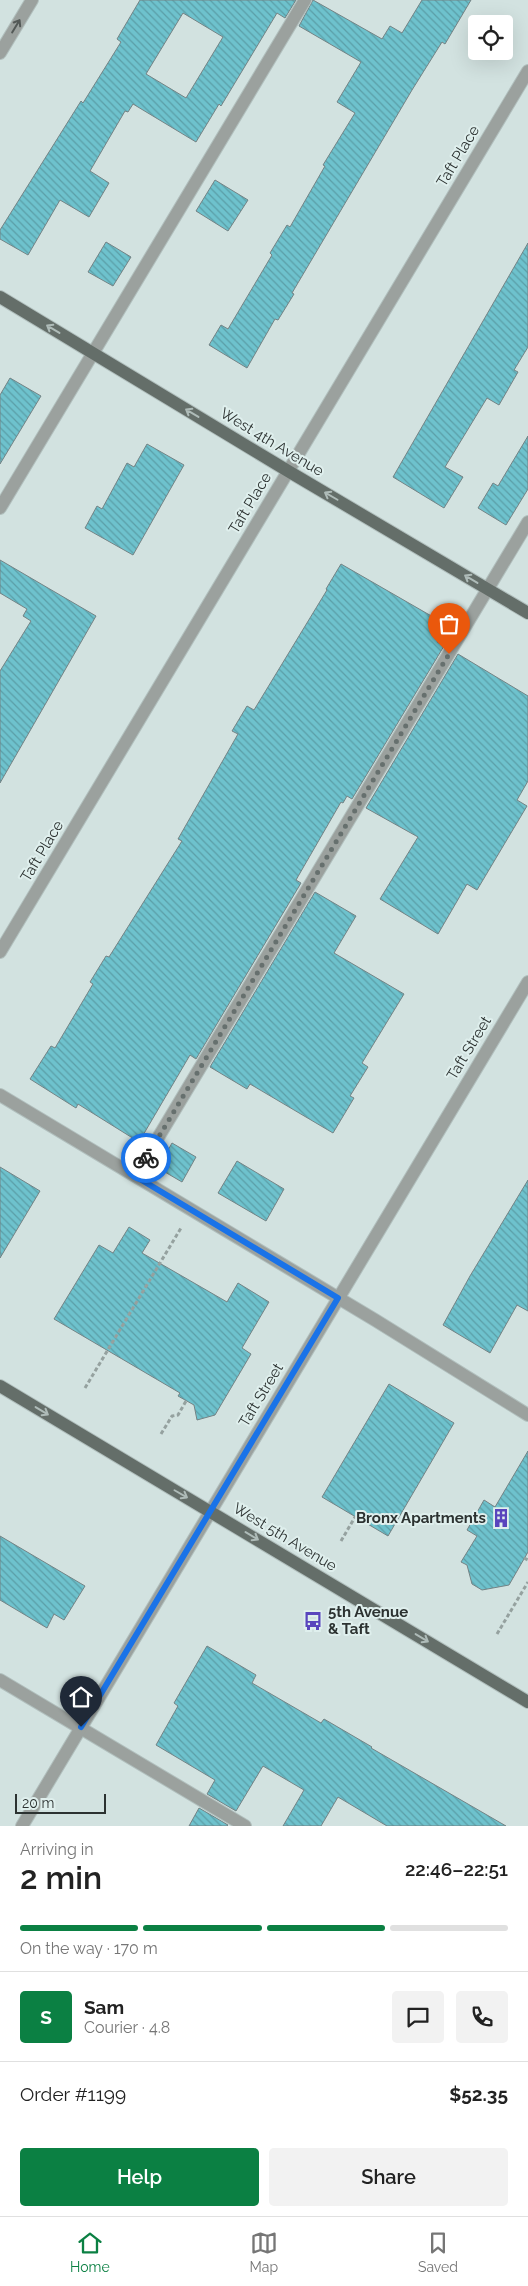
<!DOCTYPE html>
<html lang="en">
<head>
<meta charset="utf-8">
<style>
  body { margin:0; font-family:Raleway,sans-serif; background:#f2f2f2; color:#222; height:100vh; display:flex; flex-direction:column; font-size:19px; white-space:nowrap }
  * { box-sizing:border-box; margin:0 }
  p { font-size:16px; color:#767676 }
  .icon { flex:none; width:28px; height:28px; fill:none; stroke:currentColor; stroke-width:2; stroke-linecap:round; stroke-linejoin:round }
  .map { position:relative; height:1826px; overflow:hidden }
  .details { display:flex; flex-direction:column; background:#fff; flex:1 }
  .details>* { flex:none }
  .buttons { position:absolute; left:468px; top:15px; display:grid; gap:10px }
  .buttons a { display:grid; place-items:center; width:45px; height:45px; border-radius:5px; background:#fff; box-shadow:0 5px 20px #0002; font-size:25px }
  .scale { position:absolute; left:15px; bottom:12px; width:91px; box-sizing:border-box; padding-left:5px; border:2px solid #2c3231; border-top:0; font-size:14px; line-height:18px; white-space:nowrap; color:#2c3231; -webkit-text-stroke:4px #dfefed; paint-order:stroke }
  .pin { position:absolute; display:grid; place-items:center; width:42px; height:42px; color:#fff; margin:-51px -21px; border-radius:50% 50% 50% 0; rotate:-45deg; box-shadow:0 0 5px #0007 }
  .pin .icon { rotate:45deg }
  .courier { position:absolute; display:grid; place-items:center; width:50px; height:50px; margin:-25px; border:4px solid #1a73e8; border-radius:50%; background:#fff; color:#222; box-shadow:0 1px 6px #0007 }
  .headline em { font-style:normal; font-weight:600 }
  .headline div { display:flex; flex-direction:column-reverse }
  .headline { display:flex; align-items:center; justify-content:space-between; height:85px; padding:0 20px }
  h1 { font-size:32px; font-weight:600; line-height:38px }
  .bar { display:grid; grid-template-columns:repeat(4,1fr); gap:8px 5px; align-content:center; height:60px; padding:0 20px }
  .bar i { height:6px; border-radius:4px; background:#e0e0e0 }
  .bar .on { background:#0b8043 }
  .bar p { grid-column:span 4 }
  .line { display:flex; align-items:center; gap:12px; padding:0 20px; border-top:1px solid #e0e0e0 }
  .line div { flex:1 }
  .round { display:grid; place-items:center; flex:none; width:52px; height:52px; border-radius:5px; background:#f2f2f2 }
  .action { display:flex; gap:10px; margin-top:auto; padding:10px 20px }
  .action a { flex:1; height:58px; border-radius:5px; background:#0b8043; color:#fff; font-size:20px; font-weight:600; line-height:58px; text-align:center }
  .action a+a { background:#f2f2f2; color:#222 }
  .menu { display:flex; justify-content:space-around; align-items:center; height:70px; border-top:1px solid #e0e0e0; background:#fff; font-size:14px; color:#767676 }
  .menu a { display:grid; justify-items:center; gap:2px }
  .menu .on { color:#0b8043 }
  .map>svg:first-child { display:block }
  .building { fill:url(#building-back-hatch); stroke:#748385; fill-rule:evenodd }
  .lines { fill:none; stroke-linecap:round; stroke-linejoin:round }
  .service-casing { stroke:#b1bfbd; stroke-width:14 }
  .minor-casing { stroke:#b1bfbd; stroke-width:14 }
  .tertiary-casing { stroke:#b1bfbd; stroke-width:14 }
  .primary-casing { stroke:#b1bfbd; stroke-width:14 }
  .path { stroke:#95a19f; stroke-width:3; stroke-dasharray:4 2.5; stroke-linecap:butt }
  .service { stroke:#9ba19e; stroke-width:12 }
  .minor { stroke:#9ba19e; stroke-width:12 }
  .tertiary { stroke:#9ba19e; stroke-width:12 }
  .primary { stroke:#646e69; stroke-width:12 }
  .oneway { stroke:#535957 }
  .oneway2 { stroke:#aebbb8 }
  .done { stroke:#66706e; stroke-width:5; stroke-dasharray:0 9 }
  .route { stroke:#1a73e8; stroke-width:6 }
  .labels { text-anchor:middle; stroke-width:4; stroke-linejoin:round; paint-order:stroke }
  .street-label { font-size:15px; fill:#2c3231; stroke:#dfefed }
  .poi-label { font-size:15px; font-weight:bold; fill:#2c3231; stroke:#dfefed; text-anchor:end }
</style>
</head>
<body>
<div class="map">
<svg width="528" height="1826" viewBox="0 0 528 1826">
  <defs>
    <pattern id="building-back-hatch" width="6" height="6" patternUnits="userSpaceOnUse" patternTransform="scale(1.25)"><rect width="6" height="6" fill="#6ec2cd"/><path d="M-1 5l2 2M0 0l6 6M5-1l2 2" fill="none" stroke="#5b9ea7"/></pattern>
  </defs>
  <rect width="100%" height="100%" fill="#d2e2e0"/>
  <path class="building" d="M 140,0 L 296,0 L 285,18 L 277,13 L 221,106 L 219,104 L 196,142 L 133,104 L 128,112 L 125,111 L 90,171 L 109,183 L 89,217 L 60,200 L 28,255 L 0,239 L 0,230 L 81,101 L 83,103 L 121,42 L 117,39 ZM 183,13 L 223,37 L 186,98 L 146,74 Z
    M 313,0 L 382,39 L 390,26 L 402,33 L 422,0 L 471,0 L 445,44 L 442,42 L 412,90 L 292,293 L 294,294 L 278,320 L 275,319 L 247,368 L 209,345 L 221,325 L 228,329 L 272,255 L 270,253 L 287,225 L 290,227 L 325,166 L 323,165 L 355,113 L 337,102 L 361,62 L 299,26 Z
    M 215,180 L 248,200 L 228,231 L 196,211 Z
    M 106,242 L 131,257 L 113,286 L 88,272 Z
    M 528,243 L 528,347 L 514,370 L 518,372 L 499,405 L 487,398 L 445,467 L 463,477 L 444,508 L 393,477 Z
    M 10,378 L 41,396 L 0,464 L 0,395 Z
    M 528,436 L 528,489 L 506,525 L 478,508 L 493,483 L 498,486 Z
    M 147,444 L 184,465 L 133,555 L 85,528 L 97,506 L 102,509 L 127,463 L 134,467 Z
    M 0,560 L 96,616 L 0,783 L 0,671 L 31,621 L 23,616 L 27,609 L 0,593 Z
    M 341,564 L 447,625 L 437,642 L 444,646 L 352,799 L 347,796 L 343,803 L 341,802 L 296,880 L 301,883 L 196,1059 L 190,1055 L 139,1142 L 78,1104 L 76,1108 L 30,1079 L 51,1046 L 55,1048 L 93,984 L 90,982 L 106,956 L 109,957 L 182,841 L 178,839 L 238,734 L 232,731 L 247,706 L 254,710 L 327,590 L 326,589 Z
    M 458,654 L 528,696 L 528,781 L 517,800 L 527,806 L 477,890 L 467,884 L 438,934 L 380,899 L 418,837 L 366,808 Z
    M 315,892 L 356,916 L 334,953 L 404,994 L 362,1063 L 368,1067 L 350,1096 L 354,1098 L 333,1133 L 250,1084 L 247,1089 L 210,1067 Z
    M 172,1143 L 196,1157 L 182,1182 L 158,1168 Z
    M 237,1161 L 284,1189 L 266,1221 L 218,1193 Z
    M 0,1167 L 40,1191 L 0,1258 Z
    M 528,1180 L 528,1311 L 517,1305 L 490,1353 L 443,1325 L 470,1276 Z
    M 129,1227 L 150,1240 L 142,1253 L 227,1302 L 238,1283 L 269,1302 L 242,1348 L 251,1354 L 215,1415 L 197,1420 L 194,1405 L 178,1396 L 180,1393 L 54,1319 L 99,1245 L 113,1253 Z
    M 389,1384 L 454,1423 L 388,1536 L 322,1497 Z
    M 528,1451 L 528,1552 L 509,1585 L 482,1590 L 472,1584 L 467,1565 L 461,1562 L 477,1536 L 467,1530 L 484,1500 L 495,1507 Z
    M 0,1536 L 85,1586 L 64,1620 L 54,1614 L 47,1628 L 0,1600 Z
    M 207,1646 L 256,1675 L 252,1683 L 321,1723 L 324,1719 L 372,1747 L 371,1748 L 506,1826 L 387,1826 L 338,1797 L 321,1826 L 283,1826 L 304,1790 L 263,1766 L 236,1811 L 207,1794 L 215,1780 L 156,1745 L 178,1706 L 174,1703 Z
    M 199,1808 L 228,1825 L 227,1826 L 189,1826 Z"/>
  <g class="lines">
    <g class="service-casing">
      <path id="service" d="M 0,508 L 305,0
        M 0,1095 L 375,1320 L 528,1415
        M 135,1176 L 528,522
        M 0,1680 L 245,1826"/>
    </g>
    <g class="minor-casing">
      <path id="minor" d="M 0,53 L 32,0
        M 0,952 L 528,71"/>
    </g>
    <g class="tertiary-casing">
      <path id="tertiary" d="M 22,1826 L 528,982"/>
    </g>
    <g class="primary-casing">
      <path id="primary" d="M 0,297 L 288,471 L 528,613
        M 0,1386 L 528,1702"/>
    </g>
    <path class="path" d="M 85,1388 L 181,1228
      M 161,1434 L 172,1416 L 178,1415 L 186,1401
      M 341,1541 L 355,1517
      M 524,1558 L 528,1560
      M 497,1634 L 528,1582"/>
    <use href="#service" class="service"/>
    <use href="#minor" class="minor"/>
    <use href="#tertiary" class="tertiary"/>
    <use href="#primary" class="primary"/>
  </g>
  <defs><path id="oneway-shaft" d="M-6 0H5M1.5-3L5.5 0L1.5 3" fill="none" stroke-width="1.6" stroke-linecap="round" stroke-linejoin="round" transform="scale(1.25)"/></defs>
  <use class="oneway" href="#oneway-shaft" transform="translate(16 26) rotate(-59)"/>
  <g class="oneway2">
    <use href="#oneway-shaft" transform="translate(53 329) rotate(-149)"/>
    <use href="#oneway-shaft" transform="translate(192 413) rotate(-149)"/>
    <use href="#oneway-shaft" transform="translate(331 496) rotate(-150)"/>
    <use href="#oneway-shaft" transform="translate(471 579) rotate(-149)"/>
    <use href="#oneway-shaft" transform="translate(42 1411) rotate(31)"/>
    <use href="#oneway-shaft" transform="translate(181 1494) rotate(30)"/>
    <use href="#oneway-shaft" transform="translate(252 1536) rotate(31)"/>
    <use href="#oneway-shaft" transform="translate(422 1638) rotate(31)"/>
  </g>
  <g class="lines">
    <path class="done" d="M 146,1158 L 449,654"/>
    <path class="route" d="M 81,1727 L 338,1298 L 135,1176 L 146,1158"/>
  </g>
  <defs>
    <g id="building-bare" transform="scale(1.5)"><path d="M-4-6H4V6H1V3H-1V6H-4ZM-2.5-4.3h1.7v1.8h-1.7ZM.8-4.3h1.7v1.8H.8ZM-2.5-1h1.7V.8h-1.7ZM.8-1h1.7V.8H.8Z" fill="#5945bd" stroke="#dfefed" stroke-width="2.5" paint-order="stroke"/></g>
    <g id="bus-bare" transform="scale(1.5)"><path d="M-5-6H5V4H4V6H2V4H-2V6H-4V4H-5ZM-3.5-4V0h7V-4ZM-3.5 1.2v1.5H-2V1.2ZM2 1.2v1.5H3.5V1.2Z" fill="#5945bd" stroke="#dfefed" stroke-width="2.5" paint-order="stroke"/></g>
  </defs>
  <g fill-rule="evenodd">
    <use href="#building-bare" x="501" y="1518"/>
    <use href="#bus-bare" x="313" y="1621"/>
  </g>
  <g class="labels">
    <g class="street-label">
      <text transform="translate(458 156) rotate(-59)" y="5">Taft Place</text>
      <text transform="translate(272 442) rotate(31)" y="5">West 4th Avenue</text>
      <text transform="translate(250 503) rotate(-59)" y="5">Taft Place</text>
      <text transform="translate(42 851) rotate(-59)" y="5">Taft Place</text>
      <text transform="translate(469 1048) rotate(-59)" y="5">Taft Street</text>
      <text transform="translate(261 1395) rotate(-59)" y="5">Taft Street</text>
      <text transform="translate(285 1537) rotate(31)" y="5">West 5th Avenue</text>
    </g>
    <g class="poi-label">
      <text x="486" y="1523">Bronx Apartments</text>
      <text x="328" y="1617" text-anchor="start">5th Avenue<tspan x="328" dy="17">&amp; Taft</tspan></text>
    </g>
  </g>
</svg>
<div class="buttons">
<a><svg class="icon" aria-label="locate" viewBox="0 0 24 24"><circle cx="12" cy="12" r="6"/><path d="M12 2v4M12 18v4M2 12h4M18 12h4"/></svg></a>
</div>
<div class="scale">20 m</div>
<div class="pin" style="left:449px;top:654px;background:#ea580c"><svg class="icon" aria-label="bag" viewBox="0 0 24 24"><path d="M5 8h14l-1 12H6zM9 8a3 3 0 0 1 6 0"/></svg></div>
<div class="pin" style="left:81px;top:1727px;background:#1f2937"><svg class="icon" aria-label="home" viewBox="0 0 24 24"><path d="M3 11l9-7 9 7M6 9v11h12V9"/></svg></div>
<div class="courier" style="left:146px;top:1158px"><svg class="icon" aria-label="bike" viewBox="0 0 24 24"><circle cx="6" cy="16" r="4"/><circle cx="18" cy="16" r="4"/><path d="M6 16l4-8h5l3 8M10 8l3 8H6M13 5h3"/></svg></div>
</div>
<section class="details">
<div class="headline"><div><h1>2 min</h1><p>Arriving in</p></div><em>22:46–22:51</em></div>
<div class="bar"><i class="on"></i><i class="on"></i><i class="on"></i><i></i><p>On the way · 170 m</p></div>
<div class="line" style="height:90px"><b class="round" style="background:#0b8043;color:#fff">S</b><div><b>Sam</b><p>Courier · 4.8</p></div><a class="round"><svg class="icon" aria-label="chat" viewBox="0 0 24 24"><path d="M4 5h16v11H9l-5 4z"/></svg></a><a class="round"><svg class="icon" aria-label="phone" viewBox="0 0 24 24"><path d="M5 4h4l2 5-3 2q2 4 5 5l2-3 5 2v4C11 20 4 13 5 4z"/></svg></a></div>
<div class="line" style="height:65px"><div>Order #1199</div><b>$52.35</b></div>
<div class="action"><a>Help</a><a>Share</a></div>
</section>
<nav class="menu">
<a class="on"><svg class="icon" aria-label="home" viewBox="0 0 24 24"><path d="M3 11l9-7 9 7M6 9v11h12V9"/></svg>Home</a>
<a><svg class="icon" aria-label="map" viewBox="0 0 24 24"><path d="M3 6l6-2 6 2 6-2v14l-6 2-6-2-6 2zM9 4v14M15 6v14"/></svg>Map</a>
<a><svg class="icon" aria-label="saved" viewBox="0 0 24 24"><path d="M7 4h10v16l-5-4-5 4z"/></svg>Saved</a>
</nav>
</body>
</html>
